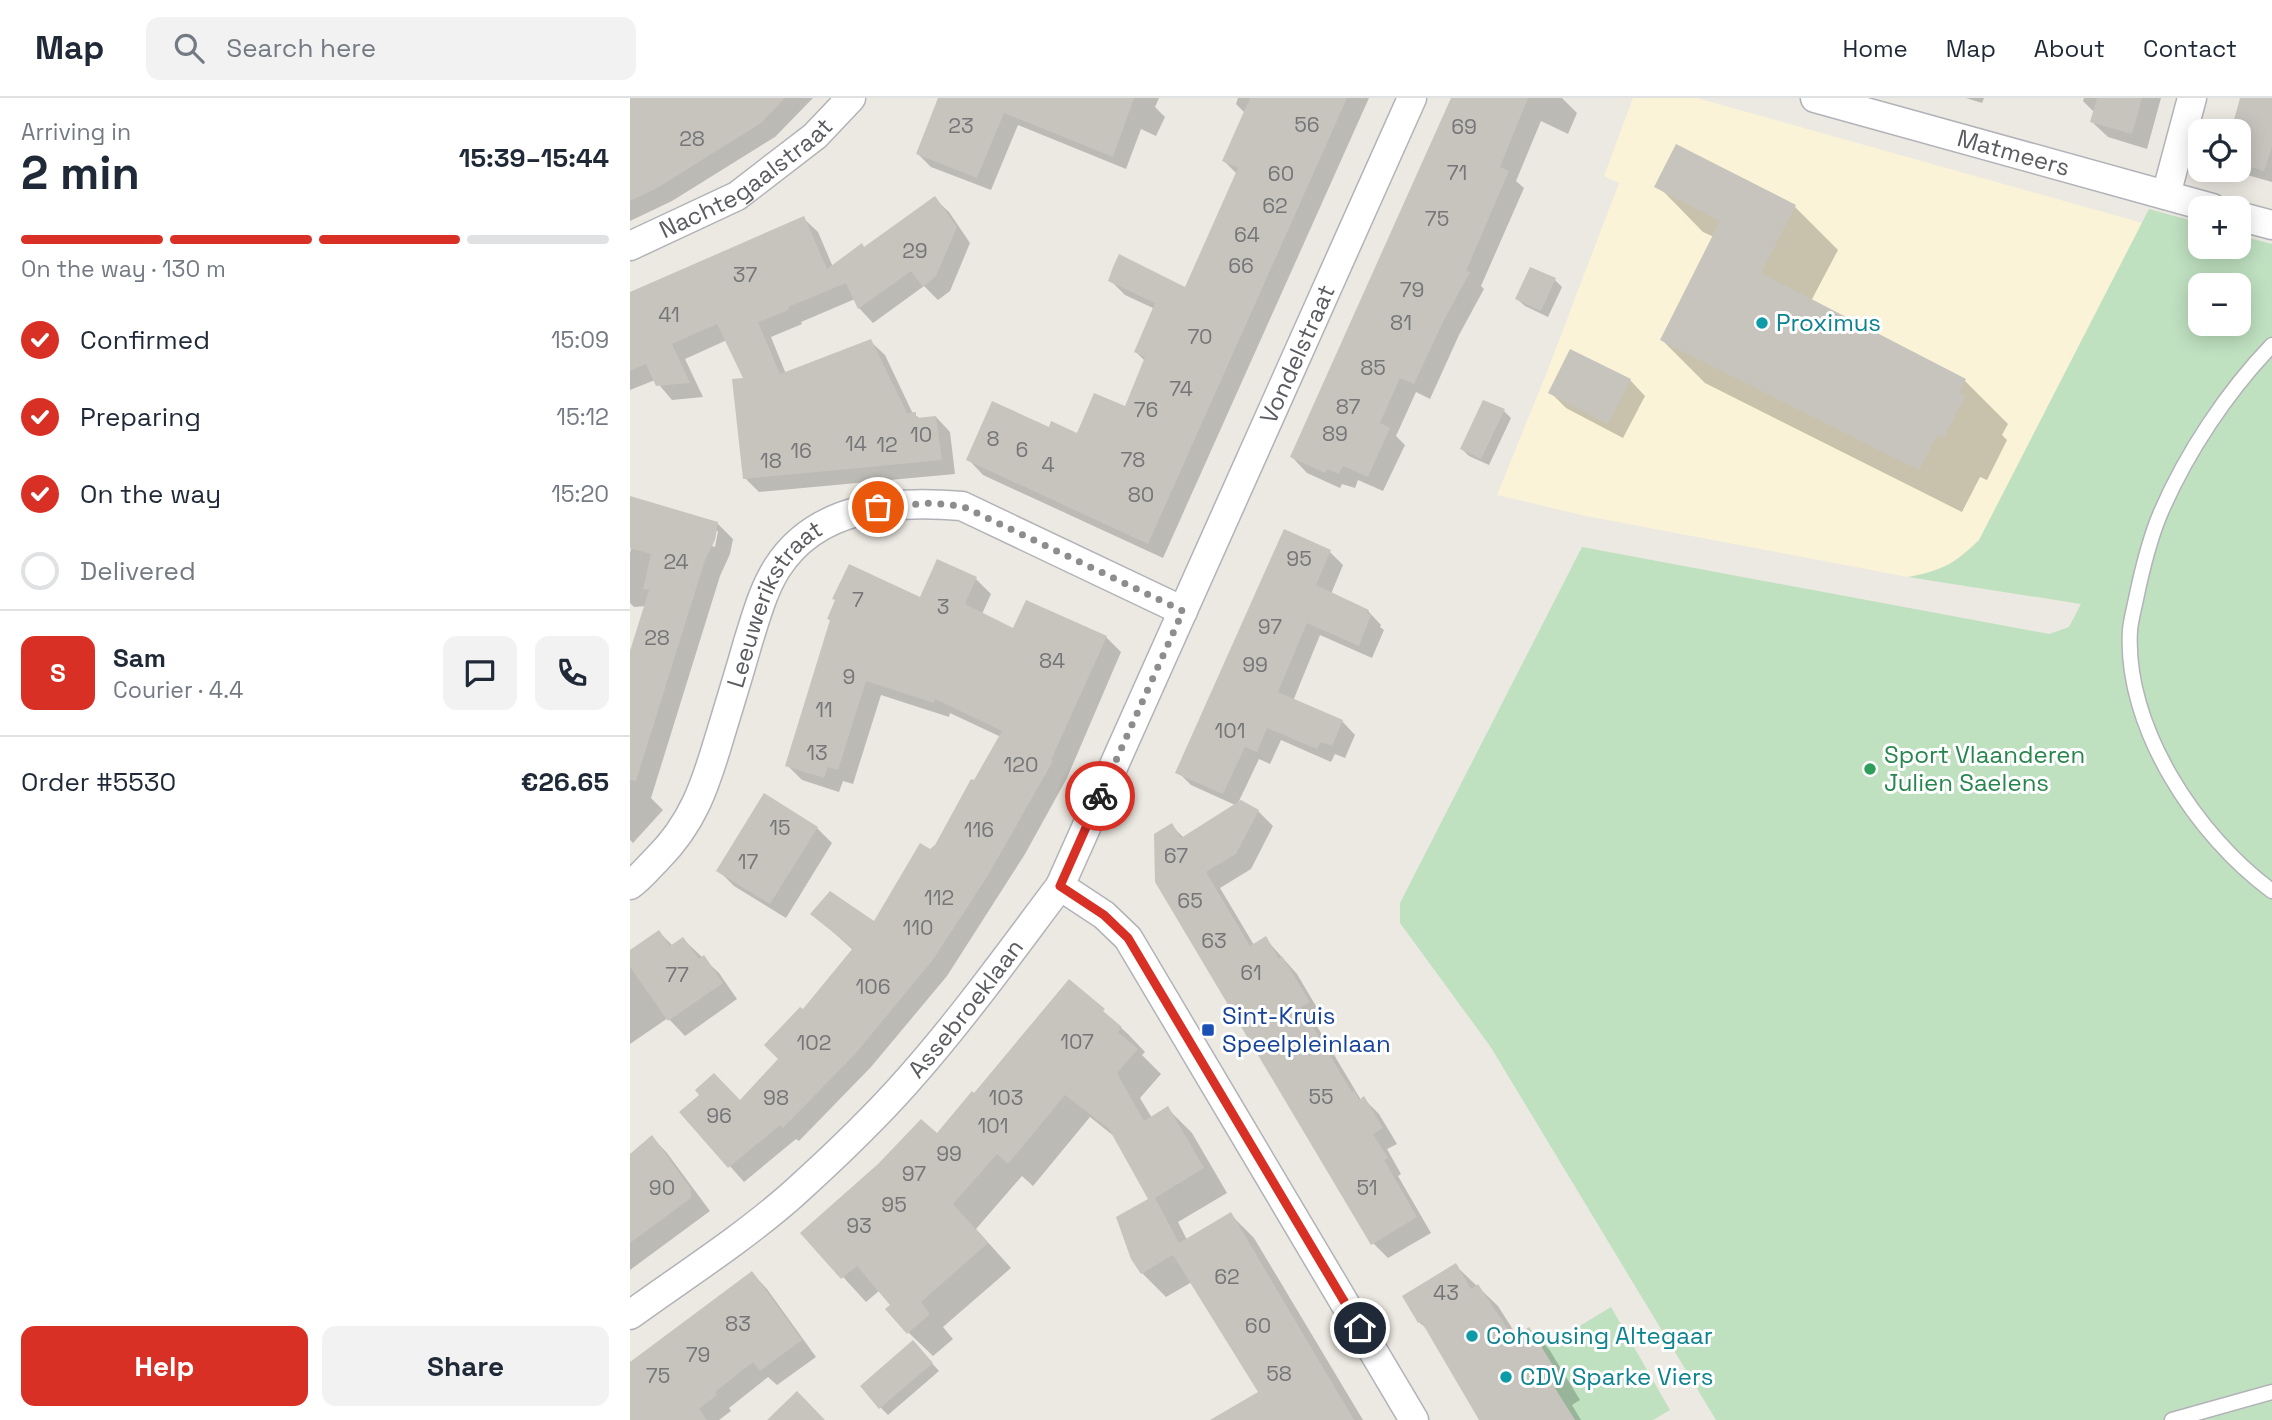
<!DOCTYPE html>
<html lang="en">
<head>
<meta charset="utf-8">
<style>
  body { margin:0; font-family:"Space Grotesk",sans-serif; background:#f2f2f3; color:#1f2937; height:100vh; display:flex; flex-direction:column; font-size:26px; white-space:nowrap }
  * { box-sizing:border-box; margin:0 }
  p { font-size:23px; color:#747a83 }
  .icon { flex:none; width:38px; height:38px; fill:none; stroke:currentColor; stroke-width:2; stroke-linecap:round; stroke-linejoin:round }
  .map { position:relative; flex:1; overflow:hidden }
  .drawer { display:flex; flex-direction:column; background:#fff; width:630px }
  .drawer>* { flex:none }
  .buttons { position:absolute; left:1558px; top:21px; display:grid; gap:14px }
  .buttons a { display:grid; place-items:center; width:63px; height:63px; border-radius:14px; background:#fff; box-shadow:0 4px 18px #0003; font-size:35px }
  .pin { position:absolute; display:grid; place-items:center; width:60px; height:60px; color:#fff; margin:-30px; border:4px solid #fff; border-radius:50%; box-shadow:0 2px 7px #0007 }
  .courier { position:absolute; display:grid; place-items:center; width:70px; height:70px; margin:-35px; border:5px solid #d93025; border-radius:50%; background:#fff; color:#222; box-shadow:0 2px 9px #0007 }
  .summary em { font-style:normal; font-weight:700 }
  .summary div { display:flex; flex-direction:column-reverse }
  .summary { display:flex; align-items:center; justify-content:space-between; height:119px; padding:0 21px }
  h1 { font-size:46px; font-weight:700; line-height:52px }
  .bar { display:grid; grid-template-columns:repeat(4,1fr); gap:10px 7px; align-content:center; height:84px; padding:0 21px }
  .bar i { height:9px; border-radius:5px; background:#e0e1e3 }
  .bar .active { background:#d93025 }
  .bar p { grid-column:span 4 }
  .line { display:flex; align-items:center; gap:18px; padding:0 21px; border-top:2px solid #e0e1e3 }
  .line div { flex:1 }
  .round { display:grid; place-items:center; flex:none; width:74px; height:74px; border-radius:14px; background:#f2f2f3 }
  ol { padding:0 21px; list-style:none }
  li { display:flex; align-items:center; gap:21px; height:77px }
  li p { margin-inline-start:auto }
  li .icon { padding:7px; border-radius:50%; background:#d93025; color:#fff; stroke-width:4 }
  li:last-child { color:#747a83 }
  li i { width:38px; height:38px; border:4px solid #e0e1e3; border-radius:50% }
  .cta { display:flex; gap:14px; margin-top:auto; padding:14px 21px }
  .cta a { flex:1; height:80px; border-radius:14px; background:#d93025; color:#fff; font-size:28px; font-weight:700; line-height:80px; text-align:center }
  .cta a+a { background:#f2f2f3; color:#1f2937 }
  header { display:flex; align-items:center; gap:42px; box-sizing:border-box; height:98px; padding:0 35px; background:#fff; border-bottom:2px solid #e0e1e3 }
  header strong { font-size:33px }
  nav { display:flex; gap:38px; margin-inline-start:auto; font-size:24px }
  .search { width:490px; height:63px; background:#f2f2f3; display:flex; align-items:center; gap:18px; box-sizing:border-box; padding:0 24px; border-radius:14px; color:#747a83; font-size:26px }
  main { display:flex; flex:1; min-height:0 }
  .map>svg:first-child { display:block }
  .commercial { fill:#faf3d7 }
  .green { fill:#bfe1c0; fill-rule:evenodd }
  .shadow { fill:#0003; fill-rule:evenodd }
  .building { fill:#c7c4be }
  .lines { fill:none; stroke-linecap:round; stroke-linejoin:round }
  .lane-casing { stroke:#b2b3b8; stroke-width:17 }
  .street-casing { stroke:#b2b3b8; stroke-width:31 }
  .lane { stroke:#fff; stroke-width:14 }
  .street { stroke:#fff; stroke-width:28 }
  .done { stroke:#8d8d8e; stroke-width:7; stroke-dasharray:0 12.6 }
  .route { stroke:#d93025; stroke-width:9 }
  .culture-dot { fill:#0f9aa8; stroke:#fff; stroke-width:2.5 }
  .leisure-dot { fill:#2e9e5b; stroke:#fff; stroke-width:2.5 }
  .transit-dot { fill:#1a4fb4; stroke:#fff; stroke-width:2.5 }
  .labels { text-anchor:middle; stroke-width:6; stroke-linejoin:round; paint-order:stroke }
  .number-label { font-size:21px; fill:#757678 }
  .street-label { font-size:24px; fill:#5a5c61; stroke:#fff }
  .culture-label { font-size:24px; fill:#0d838f; stroke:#fff; text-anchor:start }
  .leisure-label { font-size:24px; fill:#27864d; stroke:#fff; text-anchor:start }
  .transit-label { font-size:24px; fill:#164399; stroke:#fff; text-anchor:start }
</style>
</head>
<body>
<header>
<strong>Map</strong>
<div class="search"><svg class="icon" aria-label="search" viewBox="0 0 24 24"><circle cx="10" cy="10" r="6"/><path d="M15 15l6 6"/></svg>Search here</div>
<nav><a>Home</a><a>Map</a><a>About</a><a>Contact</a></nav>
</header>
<main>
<section class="drawer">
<div class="summary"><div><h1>2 min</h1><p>Arriving in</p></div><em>15:39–15:44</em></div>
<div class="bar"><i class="active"></i><i class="active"></i><i class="active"></i><i></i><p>On the way · 130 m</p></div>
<ol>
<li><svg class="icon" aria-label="check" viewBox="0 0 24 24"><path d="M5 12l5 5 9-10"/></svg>Confirmed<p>15:09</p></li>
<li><svg class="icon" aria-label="check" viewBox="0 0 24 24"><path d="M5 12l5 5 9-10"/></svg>Preparing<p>15:12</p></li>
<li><svg class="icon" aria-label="check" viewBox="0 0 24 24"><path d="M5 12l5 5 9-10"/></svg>On the way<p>15:20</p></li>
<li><i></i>Delivered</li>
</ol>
<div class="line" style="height:126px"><b class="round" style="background:#d93025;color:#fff">S</b><div><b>Sam</b><p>Courier · 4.4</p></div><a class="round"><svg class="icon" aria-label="chat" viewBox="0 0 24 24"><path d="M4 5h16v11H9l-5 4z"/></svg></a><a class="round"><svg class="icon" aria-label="phone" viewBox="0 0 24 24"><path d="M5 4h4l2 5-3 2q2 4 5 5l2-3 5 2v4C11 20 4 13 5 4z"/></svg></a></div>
<div class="line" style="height:91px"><div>Order #5530</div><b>€26.65</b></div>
<div class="cta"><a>Help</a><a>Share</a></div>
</section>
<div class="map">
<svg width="1642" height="1322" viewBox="0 0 1642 1322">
  <rect width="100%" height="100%" fill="#ebe9e1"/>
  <path class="commercial" d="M 1003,0 L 1067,0 L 1570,141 L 1570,149 L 1608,187 L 1570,187 L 1570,226 L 1326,486 L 1278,479 L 956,418 L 867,397 L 917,274 L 989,85 L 974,78 Z"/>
  <path class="green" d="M 1519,111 L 1570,125 L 1570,149 L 1608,149 L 1608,137 L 1642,146 L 1642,1322 L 1086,1322 L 860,948 L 770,825 L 770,805 L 952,449 L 1419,536 L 1439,529 L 1451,506 L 1278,479 C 1313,472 1323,467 1349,442 ZM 1570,187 L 1608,187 L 1608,226 L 1570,226 Z
    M 981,1209 L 1040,1312 L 1023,1322 L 945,1322 L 930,1299 L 918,1290 L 931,1281 L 905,1239 L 912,1234 L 920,1246 Z"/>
  <path class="shadow" d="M 0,0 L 183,0 L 145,39 L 42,103 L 0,123 Z
    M 310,0 L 529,0 L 525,9 L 535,19 L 526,38 L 511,31 L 496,71 L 388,27 L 361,92 L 301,69 L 288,56 Z
    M 608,0 L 739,0 L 533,460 L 353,377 L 338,361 L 420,331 L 448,338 L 496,310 L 515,263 L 506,254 L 525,211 L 495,197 L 480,182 L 556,191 L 607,76 L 594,63 L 615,15 L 606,6 Z
    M 823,0 L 932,0 L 947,15 L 938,36 L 911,23 L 886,83 L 894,90 L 851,188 L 854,191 L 829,237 L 800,301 L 786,294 L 766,338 L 775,347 L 753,393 L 728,382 L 725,390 L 712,386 L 710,390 L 677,375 L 662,359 Z
    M 1336,0 L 1354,0 L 1352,5 Z
    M 1454,0 L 1531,0 L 1517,51 L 1478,39 L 1462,24 L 1465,15 L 1453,3 Z
    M 1612,0 L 1642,0 L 1642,84 L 1610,75 L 1607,72 L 1608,33 L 1603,33 Z
    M 1047,48 L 1165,109 L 1208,152 L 1181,203 L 1335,283 L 1378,326 L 1372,337 L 1377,342 L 1357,382 L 1350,379 L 1332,414 L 1075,285 L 1032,242 L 1084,139 L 1073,134 L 1030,90 Z
    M 304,100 L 319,114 L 340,145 L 320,193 L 308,202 L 294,188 L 243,225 L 229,210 L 225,201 L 171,224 L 172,226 L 141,239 L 156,276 L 240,243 L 255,257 L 283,316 L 291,321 L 306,319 L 320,334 L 325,376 L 129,394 L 115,380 L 116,281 L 97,242 L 55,261 L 73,299 L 42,302 L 25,282 L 0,292 L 0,198 L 173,120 L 188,134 L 203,169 L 235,151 Z
    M 925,182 L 932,189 L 918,219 L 895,208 L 887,201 Z
    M 1000,282 L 1015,298 L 993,340 L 936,310 L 920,294 Z
    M 874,313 L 881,320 L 859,367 L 839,358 L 832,351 Z
    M 15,404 L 87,425 L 103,441 L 100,456 L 90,478 L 21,700 L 33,712 L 3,745 L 0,742 L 0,559 L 16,508 L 4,509 L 0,505 L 0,455 ZM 84,433 L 88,433 L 85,449 L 82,448 Z
    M 700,454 L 713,467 L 701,496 L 738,513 L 751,527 L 750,529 L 754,532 L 742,560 L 690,537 L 663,603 L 712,623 L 725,637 L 715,660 L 705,656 L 701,664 L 651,642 L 640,666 L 629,661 L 609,703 L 628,713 L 643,728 L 621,771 L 590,790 L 624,847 L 635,840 L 667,876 L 693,920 L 685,925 L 731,1002 L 734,1001 L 749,1016 L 767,1046 L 757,1051 L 771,1076 L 768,1078 L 801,1135 L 758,1160 L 743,1145 L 541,727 L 554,740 L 605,707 L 561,687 L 548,674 Z
    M 346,481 L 361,496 L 352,516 L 384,532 L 476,539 L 491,554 L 437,680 L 395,756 L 317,878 L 241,969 L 169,1043 L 166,1041 L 114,1084 L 52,1014 L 111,1004 L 150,962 L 173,914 L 223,852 L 183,816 L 245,826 L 306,748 L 371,639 L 320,615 L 319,619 L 251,597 L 223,686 L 213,683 L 209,694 L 172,682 L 157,667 L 290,501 Z
    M 187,730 L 202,745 L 156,820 L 104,788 L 88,772 Z
    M 29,834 L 43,848 L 53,841 L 89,875 L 107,901 L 55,938 L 38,920 L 0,946 L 0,854 Z
    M 440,884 L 498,936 L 515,954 L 512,957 L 531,976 L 510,1000 L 522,1020 L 538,1011 L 562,1035 L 597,1095 L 548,1124 L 557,1142 L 600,1116 L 624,1140 L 733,1322 L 605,1322 L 630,1295 L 562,1184 L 536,1199 L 512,1175 L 520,1101 L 485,1039 L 460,1019 L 403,1088 L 392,1078 L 346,1131 L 381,1170 L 313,1229 L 323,1241 L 303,1258 L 279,1235 L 262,1207 L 250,1192 L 236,1204 L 173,1135 L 307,1037 L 344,998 Z
    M 22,1039 L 37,1055 L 80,1113 L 0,1172 L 0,1057 Z
    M 826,1168 L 868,1208 L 887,1238 L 899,1231 L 919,1251 L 950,1302 L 942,1307 L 951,1322 L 852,1322 L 799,1233 L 789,1224 Z
    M 122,1175 L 137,1191 L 186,1259 L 147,1287 L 138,1279 L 99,1310 L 101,1313 L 89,1322 L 0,1322 L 0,1266 Z
    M 290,1252 L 309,1273 L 258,1317 L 250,1309 Z"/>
  <path class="building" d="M 0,0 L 155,0 L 131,25 L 27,90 L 0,103 Z
    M 308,0 L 504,0 L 483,59 L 374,15 L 347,80 L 286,56 Z
    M 620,0 L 717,0 L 518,446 L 336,362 L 362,303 L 419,329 L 421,323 L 447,335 L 464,295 L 495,308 L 515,259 L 504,254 L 525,205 L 478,183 L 483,169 L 489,156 L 555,189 L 608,70 L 592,63 Z
    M 821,0 L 898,0 L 870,69 L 879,73 L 836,173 L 840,174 L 814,222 L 784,286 L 770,280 L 750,325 L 760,330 L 738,379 L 713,368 L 709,376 L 697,371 L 695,375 L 660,359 Z
    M 1467,0 L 1512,0 L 1502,36 L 1460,24 Z
    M 1610,0 L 1642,0 L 1642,49 L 1634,73 L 1608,65 L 1608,33 L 1601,33 Z
    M 1046,46 L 1166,107 L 1131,175 L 1336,281 L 1329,295 L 1335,298 L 1314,340 L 1307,337 L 1289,372 L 1030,242 L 1090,123 L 1024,89 Z
    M 305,98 L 327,129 L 306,178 L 293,189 L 281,173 L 228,211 L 216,185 L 158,209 L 159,212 L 128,224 L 150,276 L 241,241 L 277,315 L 286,314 L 286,320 L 306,318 L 312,362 L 113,381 L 102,281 L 113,280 L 87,226 L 42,246 L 60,285 L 26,288 L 16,266 L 0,273 L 0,194 L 174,118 L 197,171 L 232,145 L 234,149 Z
    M 900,169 L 926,180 L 911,213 L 885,201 Z
    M 940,251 L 1001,281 L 978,326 L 918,295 Z
    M 853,302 L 875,311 L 851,361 L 830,351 Z
    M 0,398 L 88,424 L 85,442 L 75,462 L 6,683 L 0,682 L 0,553 L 19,492 L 13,491 L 21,456 L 0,450 Z
    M 654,431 L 701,452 L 686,487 L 739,512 L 737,515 L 741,517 L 729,548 L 677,525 L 648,594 L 713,622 L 702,648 L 691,644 L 687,651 L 637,630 L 627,654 L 615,649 L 593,696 L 545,675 Z
    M 307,461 L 347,479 L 335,506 L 383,530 L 396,502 L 477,538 L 421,662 L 423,663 L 357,779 L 302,863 L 226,955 L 153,1030 L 150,1027 L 98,1070 L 49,1014 L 69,997 L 65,992 L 84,975 L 110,1002 L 148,961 L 134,947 L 170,909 L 173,911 L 223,850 L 180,816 L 200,793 L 244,823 L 290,745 L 300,751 L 305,747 L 341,681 L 344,682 L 372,633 L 305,601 L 304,605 L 236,583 L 208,672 L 198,669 L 194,680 L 155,668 L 200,522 L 197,521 L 205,502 L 202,501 L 219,466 L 290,499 Z
    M 134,695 L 188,729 L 140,806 L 86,773 Z
    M 611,702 L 629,712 L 606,756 L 576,774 L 620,848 L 636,838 L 649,861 L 652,858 L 680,904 L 671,909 L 722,994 L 724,993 L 729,1002 L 734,998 L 753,1030 L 743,1036 L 758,1060 L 754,1062 L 787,1119 L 741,1147 L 525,784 L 524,736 L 542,725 L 551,740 Z
    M 29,832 L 40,848 L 53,839 L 69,861 L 74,857 L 93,885 L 38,923 L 0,869 L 0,852 Z
    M 439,881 L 475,911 L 473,913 L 492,929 L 488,934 L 508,951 L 487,975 L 514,1023 L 538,1008 L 574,1070 L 525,1100 L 549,1145 L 601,1114 L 724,1322 L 580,1322 L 628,1294 L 543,1157 L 511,1176 L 501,1161 L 486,1119 L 518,1101 L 479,1031 L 435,997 L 378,1066 L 367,1056 L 323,1106 L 358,1145 L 291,1204 L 300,1216 L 277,1236 L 255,1211 L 260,1207 L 227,1168 L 211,1181 L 170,1135 L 248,1066 L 291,1021 L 307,1035 L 342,993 L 344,995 Z
    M 22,1037 L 61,1091 L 61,1100 L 0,1145 L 0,1056 Z
    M 826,1165 L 841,1191 L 848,1186 L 883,1239 L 899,1229 L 932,1282 L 923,1287 L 945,1322 L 849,1322 L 791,1223 L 788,1225 L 772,1198 Z
    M 122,1173 L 172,1242 L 130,1273 L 123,1264 L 85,1294 L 87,1297 L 69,1311 L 77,1322 L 0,1322 L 0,1264 Z
    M 283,1242 L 303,1265 L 249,1311 L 230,1288 Z
    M 167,1293 L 195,1322 L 137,1322 Z"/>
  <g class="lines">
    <g class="lane-casing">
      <path id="lane" d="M 1642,247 C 1597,294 1557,354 1531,414 C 1519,442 1512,472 1506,501 C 1504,511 1501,522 1500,532 C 1494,629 1567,738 1642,793
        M 1542,1322 L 1642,1294"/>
    </g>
    <g class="street-casing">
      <g id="street">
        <path id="s1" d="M 1185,0 L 1582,110"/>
        <path d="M 1536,97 L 1562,0"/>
        <path d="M 1608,118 L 1642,127"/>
        <path id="s2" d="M 0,148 L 107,98 L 185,38 L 221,0"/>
        <path id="s3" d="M 0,787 C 10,780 18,770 27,761 C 63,725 75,688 89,641 C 99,608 109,576 118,544 C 126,519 133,492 147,470 C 187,407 265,402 332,408 L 553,513"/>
        <path d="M 430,788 L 474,817 L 498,840 L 784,1322"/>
        <path id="s4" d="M 0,1217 C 54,1178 112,1141 162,1097 C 203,1060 243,1022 279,981 C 333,920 381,853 430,788 L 782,0"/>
      </g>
    </g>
    <use href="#lane" class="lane"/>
    <use href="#street" class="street"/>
  </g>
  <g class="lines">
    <path class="done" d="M 248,409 L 301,405 L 332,408 L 553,513 L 470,698"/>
    <path class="route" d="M 470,698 L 430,788 L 474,817 L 498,840 L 730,1230"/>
  </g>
  <g class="culture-dot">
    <circle cx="1132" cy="225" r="7"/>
    <circle cx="842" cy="1238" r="7"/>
    <circle cx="876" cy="1279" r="7"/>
  </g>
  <circle class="leisure-dot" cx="1240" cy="671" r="7"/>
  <rect class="transit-dot" x="571" y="925" width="14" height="14" rx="3.5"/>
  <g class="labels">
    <g class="number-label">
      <text x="677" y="34">56</text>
      <text x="331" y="35">23</text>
      <text x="834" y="36">69</text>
      <text x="62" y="48">28</text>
      <text x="827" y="82">71</text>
      <text x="651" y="83">60</text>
      <text x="645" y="115">62</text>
      <text x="807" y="128">75</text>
      <text x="617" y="144">64</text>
      <text x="285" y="160">29</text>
      <text x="611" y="175">66</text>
      <text x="115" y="184">37</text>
      <text x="782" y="199">79</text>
      <text x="39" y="224">41</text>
      <text x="771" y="232">81</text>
      <text x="570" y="246">70</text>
      <text x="743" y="277">85</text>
      <text x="551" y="298">74</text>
      <text x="718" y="316">87</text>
      <text x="516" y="319">76</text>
      <text x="705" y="343">89</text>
      <text x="291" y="344">10</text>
      <text x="363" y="348">8</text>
      <text x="226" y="353">14</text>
      <text x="257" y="354">12</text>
      <text x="392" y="359">6</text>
      <text x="171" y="360">16</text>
      <text x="503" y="369">78</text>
      <text x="141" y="370">18</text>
      <text x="418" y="374">4</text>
      <text x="511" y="404">80</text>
      <text x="669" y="468">95</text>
      <text x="46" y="471">24</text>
      <text x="228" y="509">7</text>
      <text x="313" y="516">3</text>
      <text x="640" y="536">97</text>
      <text x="27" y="547">28</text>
      <text x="422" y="570">84</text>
      <text x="625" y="574">99</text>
      <text x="219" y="586">9</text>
      <text x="194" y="619">11</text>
      <text x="600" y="640">101</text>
      <text x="187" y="662">13</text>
      <text x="391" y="674">120</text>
      <text x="150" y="737">15</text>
      <text x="349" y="739">116</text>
      <text x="546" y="765">67</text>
      <text x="118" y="771">17</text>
      <text x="309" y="807">112</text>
      <text x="560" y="810">65</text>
      <text x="288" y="837">110</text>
      <text x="584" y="850">63</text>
      <text x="621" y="882">61</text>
      <text x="47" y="884">77</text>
      <text x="243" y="896">106</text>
      <text x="447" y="951">107</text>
      <text x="184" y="952">102</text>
      <text x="691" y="1006">55</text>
      <text x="146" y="1007">98</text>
      <text x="376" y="1007">103</text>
      <text x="89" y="1025">96</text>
      <text x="363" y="1035">101</text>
      <text x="319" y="1063">99</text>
      <text x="284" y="1083">97</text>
      <text x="32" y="1097">90</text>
      <text x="737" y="1097">51</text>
      <text x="264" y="1114">95</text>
      <text x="229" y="1135">93</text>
      <text x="597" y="1186">62</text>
      <text x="816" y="1202">43</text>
      <text x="108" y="1233">83</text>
      <text x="628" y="1235">60</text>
      <text x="68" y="1264">79</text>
      <text x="649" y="1283">58</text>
      <text x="28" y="1285">75</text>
    </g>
    <g class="street-label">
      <text dy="8" stroke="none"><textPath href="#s1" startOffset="206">Matmeers</textPath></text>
      <text dy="8" stroke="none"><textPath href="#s2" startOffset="135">Nachtegaalstraat</textPath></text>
      <text dy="8" stroke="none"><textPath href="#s4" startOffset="1194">Vondelstraat</textPath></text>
      <text dy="8" stroke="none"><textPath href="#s3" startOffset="322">Leeuwerikstraat</textPath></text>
      <text dy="8" stroke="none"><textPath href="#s4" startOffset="457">Assebroeklaan</textPath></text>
    </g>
    <g class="culture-label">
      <text x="1146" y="233">Proximus</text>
      <text x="856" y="1246">Cohousing Altegaar</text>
      <text x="890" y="1287">CDV Sparke Viers</text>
    </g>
    <g class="leisure-label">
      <text x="1254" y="665">Sport Vlaanderen<tspan x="1254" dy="28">Julien Saelens</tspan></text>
    </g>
    <g class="transit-label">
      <text x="592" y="926">Sint-Kruis<tspan x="592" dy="28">Speelpleinlaan</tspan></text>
    </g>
  </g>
</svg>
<div class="buttons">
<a><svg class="icon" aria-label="locate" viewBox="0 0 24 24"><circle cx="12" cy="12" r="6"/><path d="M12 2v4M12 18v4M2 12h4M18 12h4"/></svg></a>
<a>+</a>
<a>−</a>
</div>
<div class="pin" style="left:248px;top:409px;background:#ea580c"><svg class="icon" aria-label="bag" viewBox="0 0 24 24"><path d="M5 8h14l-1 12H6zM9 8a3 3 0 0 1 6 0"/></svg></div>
<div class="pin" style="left:730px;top:1230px;background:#1f2937"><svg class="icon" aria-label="home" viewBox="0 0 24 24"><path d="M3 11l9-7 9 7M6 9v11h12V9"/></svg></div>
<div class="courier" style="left:470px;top:698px"><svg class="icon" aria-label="bike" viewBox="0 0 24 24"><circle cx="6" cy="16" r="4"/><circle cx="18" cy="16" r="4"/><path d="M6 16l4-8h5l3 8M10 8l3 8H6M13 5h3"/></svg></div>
</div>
</main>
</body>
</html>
